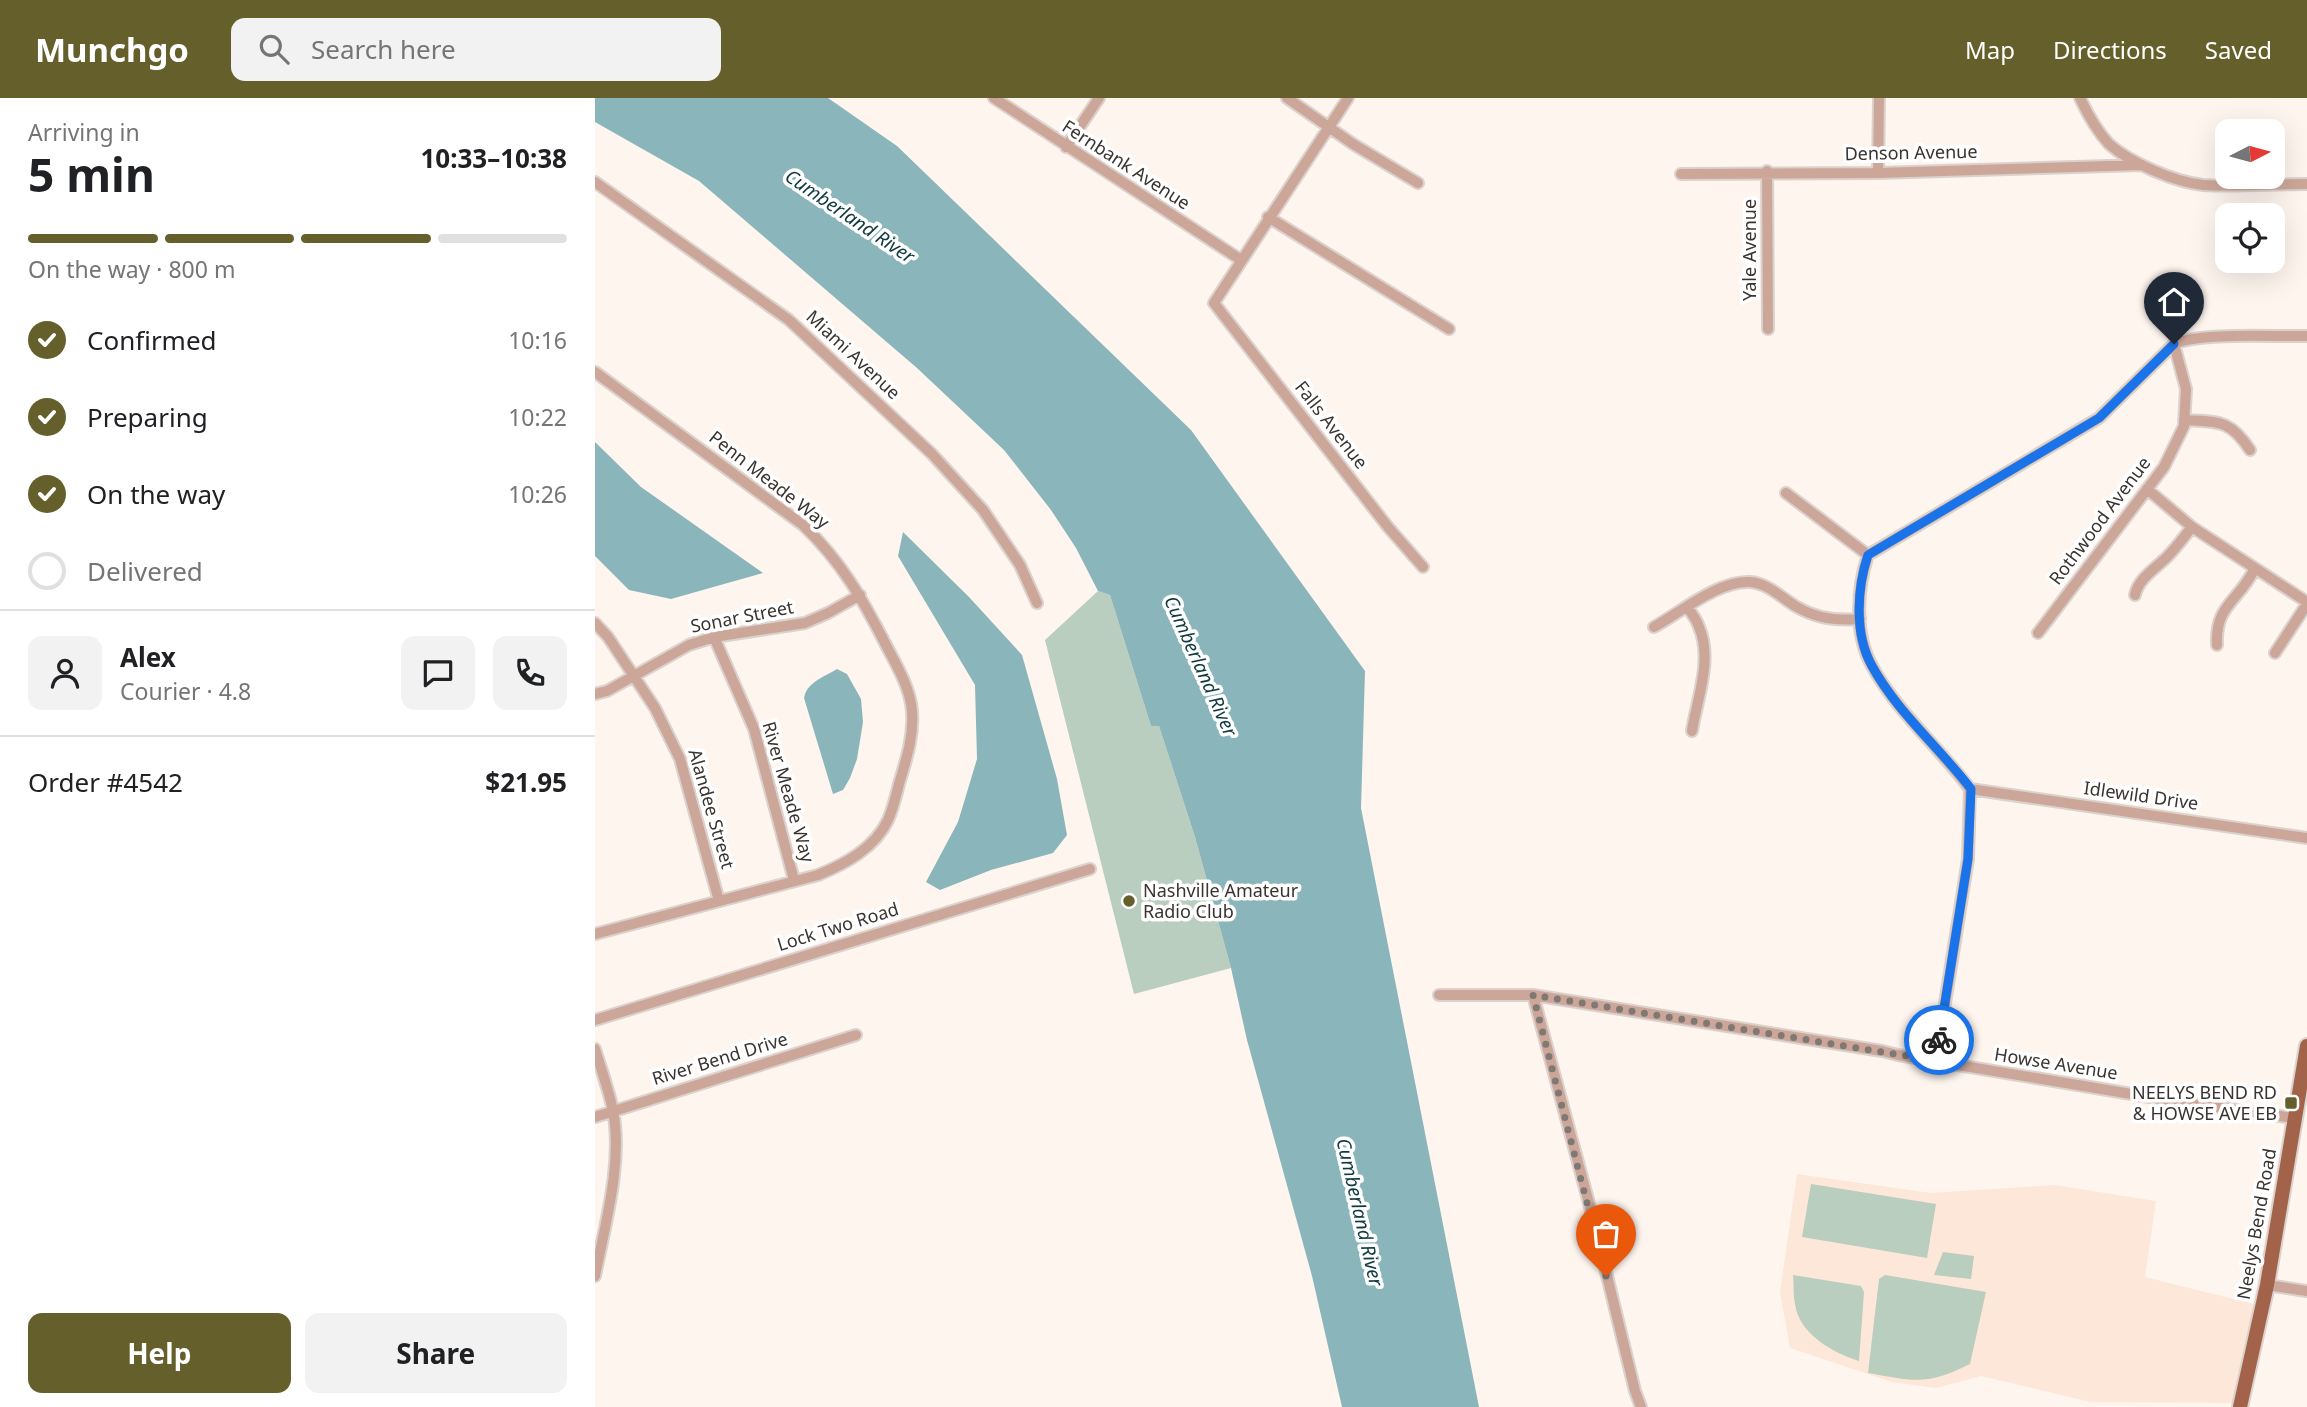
<!DOCTYPE html>
<html lang="en">
<head>
<meta charset="utf-8">
<style>
  body { margin:0; font-family:"Noto Sans",sans-serif; background:#f2f2f2; color:#202124; height:100vh; display:flex; flex-direction:column; font-size:26px; white-space:nowrap }
  * { box-sizing:border-box; margin:0 }
  p { font-size:23px; color:#757577 }
  .icon { flex:none; width:38px; height:38px; fill:none; stroke:currentColor; stroke-width:2; stroke-linecap:round; stroke-linejoin:round }
  .map { position:relative; flex:1; overflow:hidden }
  .sheet { display:flex; flex-direction:column; background:#fff; width:595px }
  .sheet>* { flex:none }
  .needle { width:46px; rotate:84deg }
  .buttons { position:absolute; left:1620px; top:21px; display:grid; gap:14px }
  .buttons a { display:grid; place-items:center; width:70px; height:70px; border-radius:14px; background:#fff; box-shadow:0 7px 28px #0002; font-size:35px }
  .pin { position:absolute; display:grid; place-items:center; width:60px; height:60px; color:#fff; margin:-72px -30px; border-radius:50% 50% 50% 0; rotate:-45deg; box-shadow:0 0 7px #0007 }
  .pin .icon { rotate:45deg }
  .courier { position:absolute; display:grid; place-items:center; width:70px; height:70px; margin:-35px; border:5px solid #1a73e8; border-radius:50%; background:#fff; color:#222; box-shadow:0 2px 9px #0007 }
  .summary em { font-style:normal; font-weight:700 }
  .summary div { display:flex; flex-direction:column-reverse }
  .summary { display:flex; align-items:center; justify-content:space-between; height:119px; padding:0 28px }
  h1 { font-size:46px; font-weight:700; line-height:52px }
  .bar { display:grid; grid-template-columns:repeat(4,1fr); gap:10px 7px; align-content:center; height:84px; padding:0 28px }
  .bar i { height:9px; border-radius:5px; background:#e0e0e0 }
  .bar .on { background:#655f2b }
  .bar p { grid-column:span 4 }
  .line { display:flex; align-items:center; gap:18px; padding:0 28px; border-top:2px solid #e0e0e0 }
  .line div { flex:1 }
  .round { display:grid; place-items:center; flex:none; width:74px; height:74px; border-radius:14px; background:#f2f2f2 }
  ol { padding:0 28px; list-style:none }
  li { display:flex; align-items:center; gap:21px; height:77px }
  li p { margin-inline-start:auto }
  li .icon { padding:7px; border-radius:50%; background:#655f2b; color:#fff; stroke-width:4 }
  li:last-child { color:#757577 }
  li i { width:38px; height:38px; border:4px solid #e0e0e0; border-radius:50% }
  .cta { display:flex; gap:14px; margin-top:auto; padding:14px 28px }
  .cta a { flex:1; height:80px; border-radius:14px; background:#655f2b; color:#fff; font-size:28px; font-weight:700; line-height:80px; text-align:center }
  .cta a+a { background:#f2f2f2; color:#202124 }
  header { display:flex; align-items:center; gap:42px; box-sizing:border-box; height:98px; padding:0 35px; background:#655f2b; color:#fff }
  header strong { font-size:33px }
  nav { display:flex; gap:38px; margin-inline-start:auto; font-size:24px }
  .search { width:490px; height:63px; background:#f2f2f2; display:flex; align-items:center; gap:18px; box-sizing:border-box; padding:0 24px; border-radius:14px; color:#757577; font-size:26px }
  main { display:flex; flex:1; min-height:0 }
  .map>svg:first-child { display:block }
  .built { fill:#fde7d9 }
  .green { fill:#b9cebe }
  .water { fill:#8ab5bb }
  .lines { fill:none; stroke-linecap:round; stroke-linejoin:round }
  .minor-casing { stroke:#dbd2cd; stroke-width:14 }
  .major-casing { stroke:#dbd2cd; stroke-width:18 }
  .minor { stroke:#cca799; stroke-width:10 }
  .major { stroke:#a2634a; stroke-width:14 }
  .done { stroke:#7f7874; stroke-width:7; stroke-dasharray:0 12.6 }
  .route { stroke:#1a73e8; stroke-width:9 }
  .poi-dot { fill:#655f2b; stroke:#fff; stroke-width:2.5 }
  .labels { text-anchor:middle; stroke-width:7; stroke-linejoin:round; paint-order:stroke }
  .street-label { font-size:18px; fill:#3a3431; stroke:#fff }
  .poi-label { font-size:18px; fill:#3a3431; stroke:#fff; text-anchor:start }
  .water-label { font-size:19px; font-style:italic; fill:#103a3f; stroke:#fff }
</style>
</head>
<body>
<header>
<strong>Munchgo</strong>
<div class="search"><svg class="icon" aria-label="search" viewBox="0 0 24 24"><circle cx="10" cy="10" r="6"/><path d="M15 15l6 6"/></svg>Search here</div>
<nav><a>Map</a><a>Directions</a><a>Saved</a></nav>
</header>
<main>
<section class="sheet">
<div class="summary"><div><h1>5 min</h1><p>Arriving in</p></div><em>10:33–10:38</em></div>
<div class="bar"><i class="on"></i><i class="on"></i><i class="on"></i><i></i><p>On the way · 800 m</p></div>
<ol>
<li><svg class="icon" aria-label="check" viewBox="0 0 24 24"><path d="M5 12l5 5 9-10"/></svg>Confirmed<p>10:16</p></li>
<li><svg class="icon" aria-label="check" viewBox="0 0 24 24"><path d="M5 12l5 5 9-10"/></svg>Preparing<p>10:22</p></li>
<li><svg class="icon" aria-label="check" viewBox="0 0 24 24"><path d="M5 12l5 5 9-10"/></svg>On the way<p>10:26</p></li>
<li><i></i>Delivered</li>
</ol>
<div class="line" style="height:126px"><a class="round"><svg class="icon" aria-label="person" viewBox="0 0 24 24"><circle cx="12" cy="8" r="4"/><path d="M4 21q1-7 8-7t8 7"/></svg></a><div><b>Alex</b><p>Courier · 4.8</p></div><a class="round"><svg class="icon" aria-label="chat" viewBox="0 0 24 24"><path d="M4 5h16v11H9l-5 4z"/></svg></a><a class="round"><svg class="icon" aria-label="phone" viewBox="0 0 24 24"><path d="M5 4h4l2 5-3 2q2 4 5 5l2-3 5 2v4C11 20 4 13 5 4z"/></svg></a></div>
<div class="line" style="height:91px"><div>Order #4542</div><b>$21.95</b></div>
<div class="cta"><a>Help</a><a>Share</a></div>
</section>
<div class="map">
<svg width="1712" height="1309" viewBox="0 0 1712 1309">
  <rect width="100%" height="100%" fill="#fef5ef"/>
  <path class="built" d="M 1202,1076 L 1336,1095 L 1460,1087 L 1561,1103 L 1550,1179 L 1659,1206 L 1638,1305 L 1496,1304 L 1386,1278 L 1341,1290 L 1297,1284 L 1195,1250 L 1185,1194 Z"/>
  <path class="green" d="M 503,493 L 515,497 L 556,628 L 564,628 L 600,739 L 636,870 L 539,896 L 450,542 Z
    M 1216,1086 L 1341,1106 L 1332,1160 L 1207,1139 Z
    M 1348,1154 L 1379,1158 L 1376,1181 L 1339,1177 Z
    M 1198,1177 L 1266,1188 L 1269,1194 L 1264,1263 C 1238,1255 1204,1236 1200,1206 C 1198,1196 1199,1187 1198,1177 Z
    M 1290,1177 L 1391,1194 L 1375,1266 C 1331,1288 1319,1283 1273,1275 L 1284,1181 Z"/>
  <path class="water" d="M 0,0 L 233,0 L 302,48 L 596,332 L 770,573 L 766,710 L 884,1309 L 747,1309 L 717,1178 L 652,942 L 636,870 L 600,739 L 564,628 L 556,628 L 515,497 L 503,493 L 481,450 L 456,412 L 409,352 L 322,270 L 104,83 L 0,24 Z
    M 0,344 L 46,389 L 168,475 L 76,501 L 34,492 L 0,458 Z
    M 308,434 L 374,499 L 427,557 L 462,681 L 472,737 L 458,755 L 396,772 L 345,792 L 331,784 L 363,724 L 382,661 L 380,587 L 303,458 Z
    M 242,571 L 252,576 L 266,601 L 268,624 L 262,661 L 255,680 L 248,692 L 238,696 L 209,600 C 212,584 229,579 242,571 Z"/>
  <g class="lines">
    <g class="minor-casing">
      <path id="minor" d="M 399,0 L 646,162
        M 692,0 L 758,46 L 823,85
        M 753,0 L 619,205 L 793,429 L 828,469
        M 1485,0 C 1493,17 1501,32 1514,46 C 1535,65 1580,84 1608,87 C 1642,89 1678,86 1712,86
        M 471,49 L 504,0
        M 1172,73 L 1173,231
        M 1283,75 L 1284,0
        M 1086,76 L 1283,75 L 1547,67
        M 0,84 L 194,222 L 337,356 L 388,412 L 425,467 L 442,505
        M 673,119 L 854,231
        M 0,274 L 208,427 C 247,464 268,502 292,549 C 303,570 315,590 317,613 C 319,639 311,662 304,686 C 301,698 298,711 293,722 C 280,750 250,766 223,777 L 0,836
        M 1589,322 C 1623,324 1635,321 1655,352
        M 1552,391 L 1597,429 L 1712,504
        M 1191,395 L 1273,457
        M 1540,497 C 1543,481 1561,470 1572,459 C 1581,450 1589,439 1597,429
        M 1093,510 C 1097,516 1102,522 1104,529 C 1118,561 1102,601 1097,633
        M 0,525 L 13,539 L 60,610 L 85,661 L 124,803
        M 1059,529 C 1086,514 1124,482 1155,484 C 1173,485 1188,501 1202,509 C 1222,521 1243,523 1265,521
        M 1443,535 L 1569,369 L 1589,328 L 1591,291 L 1579,246
        M 119,539 L 159,631 L 199,782
        M 1622,547 C 1620,507 1643,504 1659,472
        M 1680,555 L 1712,506
        M 0,596 L 12,593 L 94,547 L 119,539 L 210,525 L 233,515 L 265,497
        M 1375,691 C 1344,649 1302,614 1277,568 C 1259,536 1262,490 1273,457 L 1504,320 L 1579,246 C 1605,234 1679,239 1712,238
        M 1375,691 L 1712,740
        M 844,897 L 938,897 L 1287,953 L 1303,957 L 1578,1003 L 1699,1020
        M 938,897 L 998,1120 L 1040,1293 L 1046,1309
        M 0,922 L 495,771
        M 0,951 C 6,971 14,992 18,1013 C 28,1064 10,1127 0,1178
        M 1341,962 L 1373,761 L 1375,691
        M 0,1019 L 261,937
        M 1672,1187 L 1712,1193"/>
    </g>
    <g class="major-casing">
      <path id="major" d="M 1645,1309 L 1672,1187 L 1712,948"/>
    </g>
    <use href="#minor" class="minor"/>
    <use href="#major" class="major"/>
  </g>
  <g class="lines">
    <path class="done" d="M 1011,1178 L 938,897 L 1336,962 L 1341,962 L 1344,942"/>
    <path class="route" d="M 1344,942 L 1373,761 L 1376,691 C 1344,649 1302,614 1277,568 C 1259,536 1262,490 1273,457 L 1504,320 L 1579,246"/>
  </g>
  <g class="poi-dot">
    <circle cx="534" cy="803" r="7"/>
    <rect x="1689" y="998" width="14" height="14" rx="3.5"/>
  </g>
  <g class="labels">
    <g class="street-label">
      <text transform="translate(1316 55) rotate(-1)" y="6">Denson Avenue</text>
      <text transform="translate(531 67) rotate(33)" y="6">Fernbank Avenue</text>
      <text transform="translate(1155 152) rotate(-90)" y="6">Yale Avenue</text>
      <text transform="translate(258 257) rotate(43)" y="6">Miami Avenue</text>
      <text transform="translate(736 327) rotate(52)" y="6">Falls Avenue</text>
      <text transform="translate(174 382) rotate(38)" y="6">Penn Meade Way</text>
      <text transform="translate(1505 423) rotate(-53)" y="6">Rothwood Avenue</text>
      <text transform="translate(147 519) rotate(-11)" y="6">Sonar Street</text>
      <text transform="translate(193 694) rotate(74)" y="6">River Meade Way</text>
      <text transform="translate(1546 698) rotate(8)" y="6">Idlewild Drive</text>
      <text transform="translate(116 711) rotate(74)" y="6">Alandee Street</text>
      <text transform="translate(243 829) rotate(-17)" y="6">Lock Two Road</text>
      <text transform="translate(125 961) rotate(-17)" y="6">River Bend Drive</text>
      <text transform="translate(1461 966) rotate(9)" y="6">Howse Avenue</text>
      <text transform="translate(1662 1126) rotate(-80)" y="6">Neelys Bend Road</text>
    </g>
    <g class="poi-label">
      <text x="548" y="799">Nashville Amateur<tspan x="548" dy="21">Radio Club</tspan></text>
      <text x="1682" y="1001" text-anchor="end">NEELYS BEND RD<tspan x="1682" dy="21">&amp; HOWSE AVE EB</tspan></text>
    </g>
    <g class="water-label">
      <text transform="translate(255 118) rotate(34)" y="7">Cumberland River</text>
      <text transform="translate(606 568) rotate(66)" y="7">Cumberland River</text>
      <text transform="translate(765 1114) rotate(77)" y="7">Cumberland River</text>
    </g>
  </g>
</svg>
<div class="buttons">
<a><svg class="needle" viewBox="-14 -14 28 28"><path d="M0-13l5 13h-10z" fill="#e53935"/><path d="M0 13l5-13h-10z" fill="#757577"/></svg></a>
<a><svg class="icon" aria-label="locate" viewBox="0 0 24 24"><circle cx="12" cy="12" r="6"/><path d="M12 2v4M12 18v4M2 12h4M18 12h4"/></svg></a>
</div>
<div class="pin" style="left:1011px;top:1178px;background:#ea580c"><svg class="icon" aria-label="bag" viewBox="0 0 24 24"><path d="M5 8h14l-1 12H6zM9 8a3 3 0 0 1 6 0"/></svg></div>
<div class="pin" style="left:1579px;top:246px;background:#1f2937"><svg class="icon" aria-label="home" viewBox="0 0 24 24"><path d="M3 11l9-7 9 7M6 9v11h12V9"/></svg></div>
<div class="courier" style="left:1344px;top:942px"><svg class="icon" aria-label="bike" viewBox="0 0 24 24"><circle cx="6" cy="16" r="4"/><circle cx="18" cy="16" r="4"/><path d="M6 16l4-8h5l3 8M10 8l3 8H6M13 5h3"/></svg></div>
</div>
</main>
</body>
</html>
